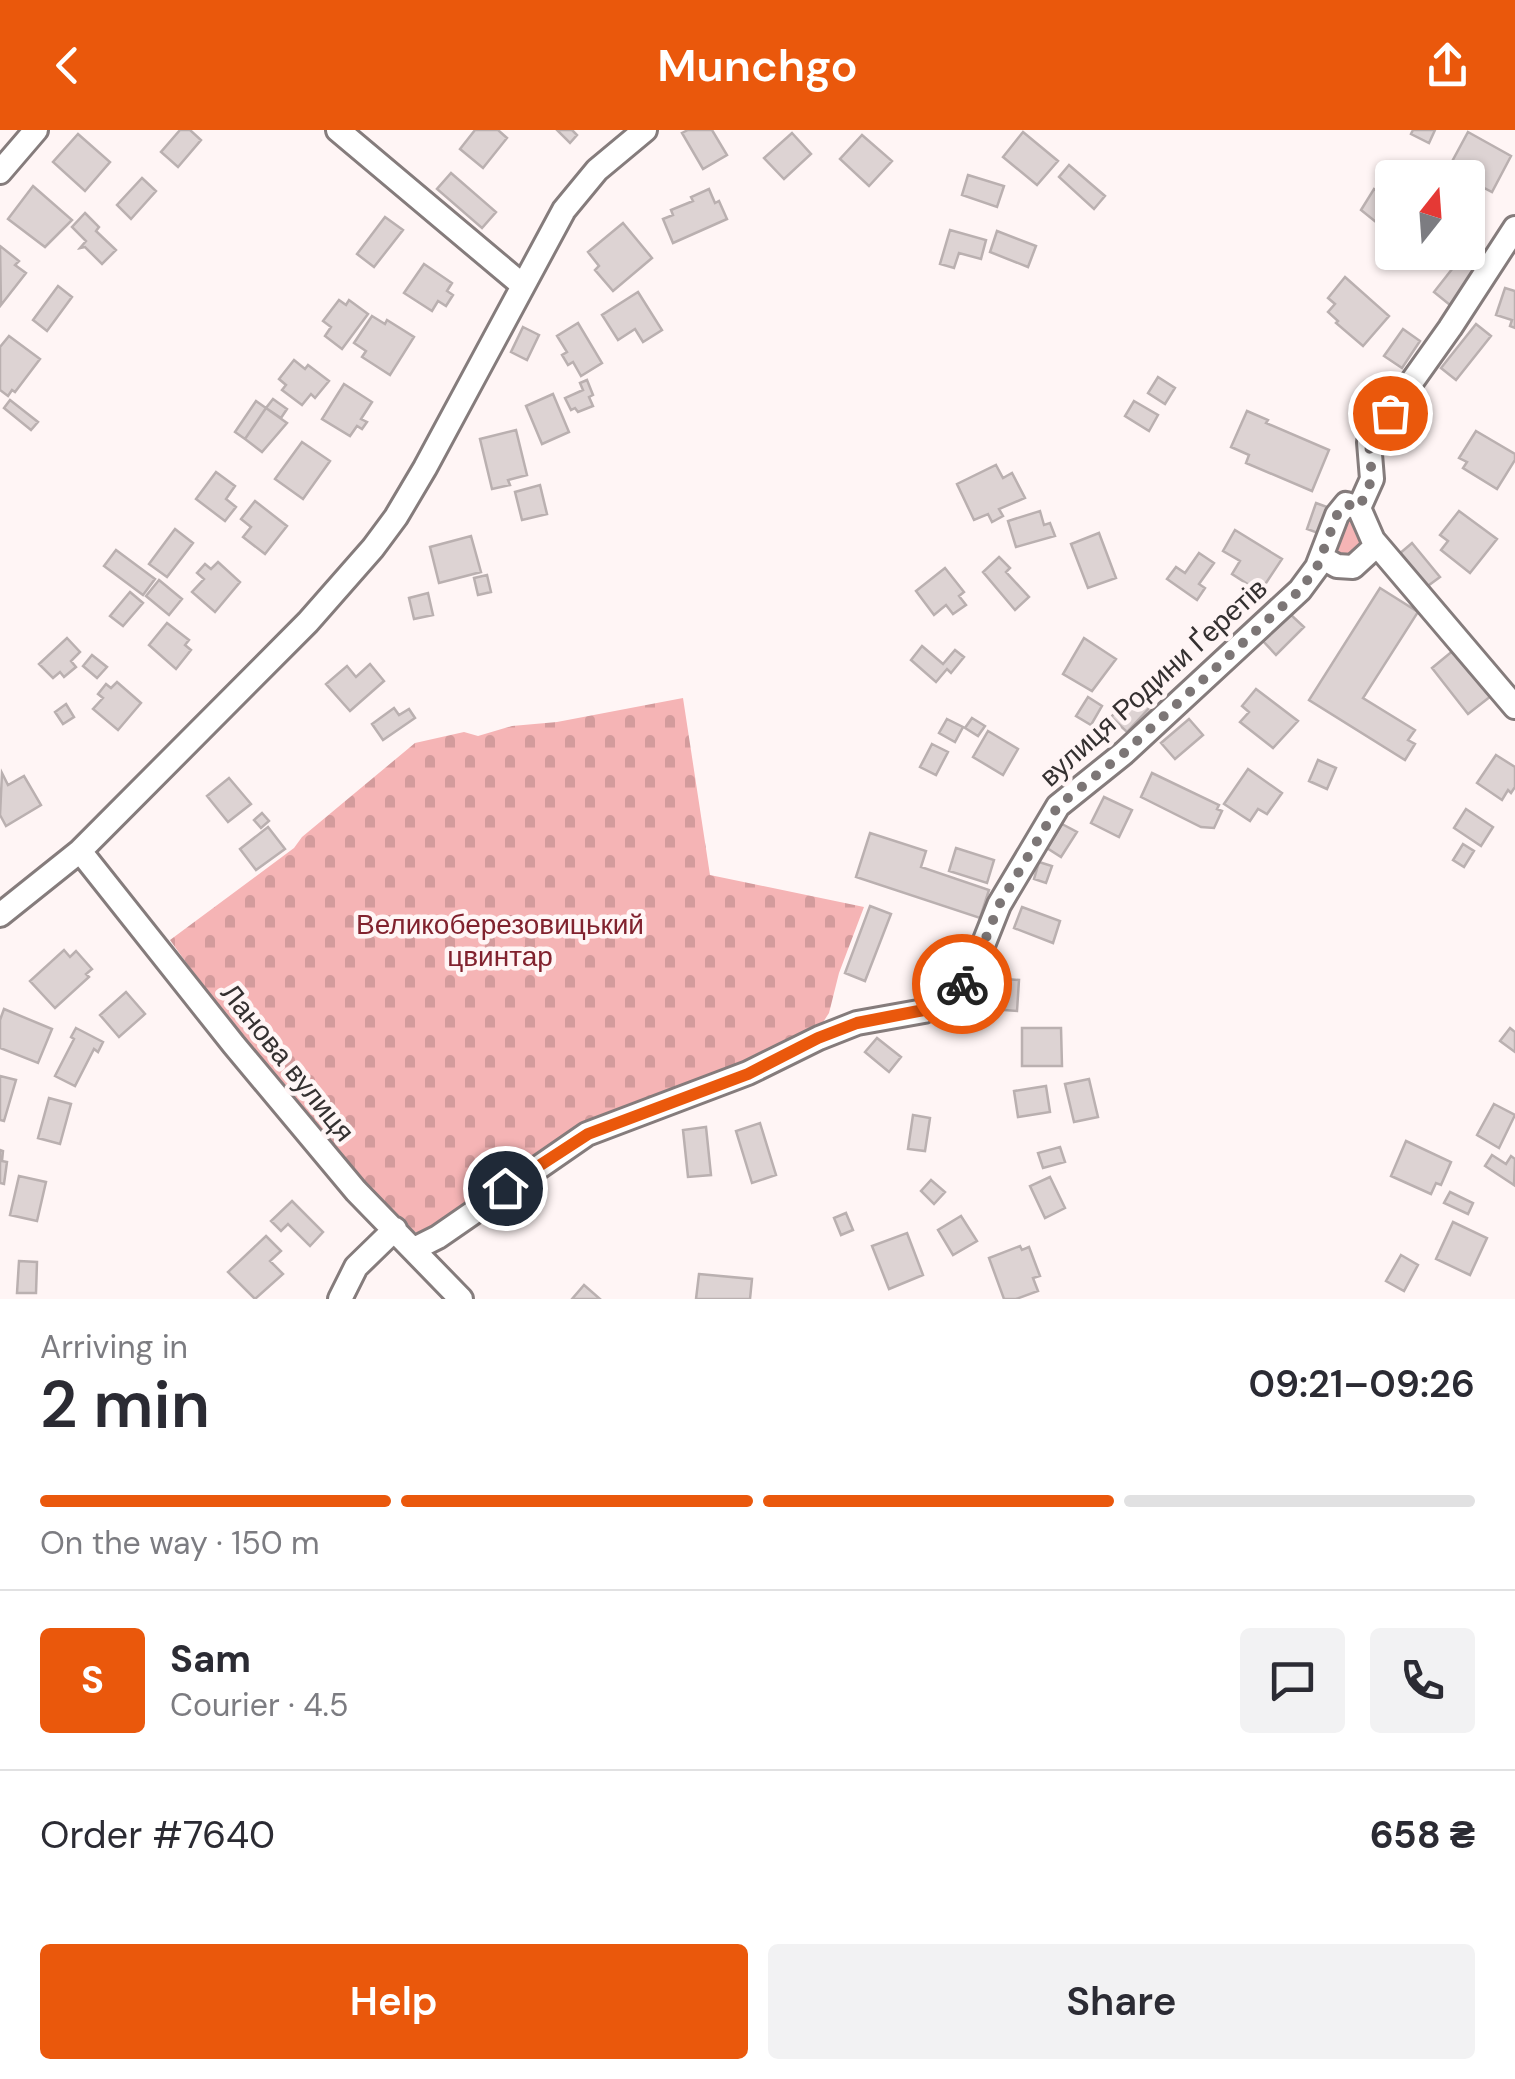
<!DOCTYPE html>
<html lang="en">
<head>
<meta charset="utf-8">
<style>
  body { margin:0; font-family:"DM Sans",sans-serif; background:#f2f2f3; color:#2b2b33; height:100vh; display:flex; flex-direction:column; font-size:38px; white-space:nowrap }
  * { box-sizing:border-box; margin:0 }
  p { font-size:32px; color:#7c7c81 }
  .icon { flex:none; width:55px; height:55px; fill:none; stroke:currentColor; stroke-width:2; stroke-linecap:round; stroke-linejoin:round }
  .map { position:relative; height:1169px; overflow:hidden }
  .details { display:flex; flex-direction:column; background:#fff; flex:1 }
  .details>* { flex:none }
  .needle { width:65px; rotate:17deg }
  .buttons { position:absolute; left:1375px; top:30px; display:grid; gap:20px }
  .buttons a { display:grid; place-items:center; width:110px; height:110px; border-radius:10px; background:#fff; box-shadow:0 2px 8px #0004; font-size:50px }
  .pin { position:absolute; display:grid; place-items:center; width:85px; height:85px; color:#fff; margin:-42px; border:5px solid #fff; border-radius:50%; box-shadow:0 2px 10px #0007 }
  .courier { position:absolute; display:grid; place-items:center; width:100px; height:100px; margin:-50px; border:8px solid #ea580c; border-radius:50%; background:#fff; color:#222; box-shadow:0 2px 12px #0007 }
  .headline em { font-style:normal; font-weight:600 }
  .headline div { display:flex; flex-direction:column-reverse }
  .headline { display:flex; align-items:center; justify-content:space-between; height:170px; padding:0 40px }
  h1 { font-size:65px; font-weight:600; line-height:75px }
  .bar { display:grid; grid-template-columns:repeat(4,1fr); gap:15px 10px; align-content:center; height:120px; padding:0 40px }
  .bar i { height:12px; border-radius:8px; background:#e1e1e2 }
  .bar .on { background:#ea580c }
  .bar p { grid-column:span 4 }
  .line { display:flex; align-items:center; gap:25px; padding:0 40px; border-top:2px solid #e1e1e2 }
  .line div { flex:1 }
  .round { display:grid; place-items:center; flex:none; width:105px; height:105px; border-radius:10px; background:#f2f2f3 }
  .action { display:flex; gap:20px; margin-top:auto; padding:20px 40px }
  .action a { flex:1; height:115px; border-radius:10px; background:#ea580c; color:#fff; font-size:40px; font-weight:600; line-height:115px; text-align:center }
  .action a+a { background:#f2f2f3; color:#2b2b33 }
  header { display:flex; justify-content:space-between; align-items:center; height:130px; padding:0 40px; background:#ea580c; color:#fff; font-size:45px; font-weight:600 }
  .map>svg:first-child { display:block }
  .grass { fill:#f5b4b5 }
  .cemetery { fill:url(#cemetery-stones) }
  .building { fill:#ddd3d3; stroke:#bab0b0; stroke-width:2.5 }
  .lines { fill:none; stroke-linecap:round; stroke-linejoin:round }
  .minor-casing { stroke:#857c7c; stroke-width:28 }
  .minor { stroke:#fff; stroke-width:22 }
  .done { stroke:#7c7676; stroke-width:10; stroke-dasharray:0 18 }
  .route { stroke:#ea580c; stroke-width:12 }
  .labels { text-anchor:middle; stroke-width:9; stroke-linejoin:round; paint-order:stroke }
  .street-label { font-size:28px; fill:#353131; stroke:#fff5f5 }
  .park-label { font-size:28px; fill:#81222e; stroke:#fff5f5 }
</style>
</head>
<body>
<header><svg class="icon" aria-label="back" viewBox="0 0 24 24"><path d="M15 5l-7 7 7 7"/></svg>Munchgo<svg class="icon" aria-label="share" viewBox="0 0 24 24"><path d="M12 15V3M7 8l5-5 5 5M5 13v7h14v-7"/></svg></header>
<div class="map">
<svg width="1515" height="1169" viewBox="0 0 1515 1169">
  <defs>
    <pattern id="cemetery-stones" width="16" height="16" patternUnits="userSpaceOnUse" patternTransform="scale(2.5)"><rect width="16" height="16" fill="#f5b4b5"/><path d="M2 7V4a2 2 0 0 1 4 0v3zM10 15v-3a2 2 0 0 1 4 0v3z" fill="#d39b9c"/></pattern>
  </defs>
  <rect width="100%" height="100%" fill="#fff5f5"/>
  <path class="grass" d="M 1355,388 L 1361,402 L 1362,415 L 1351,427 L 1342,426 L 1337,419 L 1343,395 Z"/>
  <path class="cemetery" d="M 683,568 L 710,745 L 864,777 L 839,843 L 829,883 L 818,900 L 572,1004 L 508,1044 L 446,1090 L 419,1104 C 387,1087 363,1049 339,1021 C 280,953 222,884 170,810 L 294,718 L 302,707 L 415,613 L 464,602 L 478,606 L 512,596 L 557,592 Z"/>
  <path class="building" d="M 180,0 L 190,0 L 201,10 L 178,37 L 161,22 Z
    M 475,0 L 498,0 L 507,8 L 483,38 L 460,19 Z
    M 557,0 L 572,0 L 577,5 L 570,13 Z
    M 688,0 L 712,0 L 727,25 L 703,39 L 682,3 Z
    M 1413,0 L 1435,0 L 1429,13 L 1411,4 Z
    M 1023,2 L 1058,31 L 1037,55 L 1003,27 Z
    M 1468,2 L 1511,26 L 1492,62 L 1448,39 Z
    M 792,3 L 811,24 L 784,49 L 764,28 Z
    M 78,4 L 110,32 L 85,61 L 53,32 Z
    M 862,5 L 892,31 L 869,56 L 840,29 Z
    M 1069,35 L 1105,66 L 1094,79 L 1059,47 Z
    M 451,43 L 496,82 L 482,98 L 437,59 Z
    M 968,45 L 1004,56 L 997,77 L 962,65 Z
    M 142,48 L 156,61 L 131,89 L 117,75 Z
    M 33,56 L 72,90 L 45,117 L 8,89 Z
    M 709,59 L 715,73 L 719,71 L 727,89 L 673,113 L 663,89 L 673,85 L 671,80 L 693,71 L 691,67 Z
    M 1374,59 L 1392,71 L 1392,105 L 1361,80 Z
    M 85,83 L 99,97 L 96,101 L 116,120 L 102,134 L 85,117 L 80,118 L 86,111 L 72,97 Z
    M 385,87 L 403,100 L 374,137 L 357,124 Z
    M 623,93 L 652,128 L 613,161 L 595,140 L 599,136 L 588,122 Z
    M 950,100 L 986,110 L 981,129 L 959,123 L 954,138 L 940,134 Z
    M 997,101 L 1036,116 L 1028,137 L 990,122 Z
    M 1471,115 L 1487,127 L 1450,175 L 1434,162 Z
    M 0,116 L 19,131 L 15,135 L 26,143 L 1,175 Z
    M 424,134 L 452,153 L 447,161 L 453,165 L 446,176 L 438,171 L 432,181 L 404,163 Z
    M 1345,147 L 1389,186 L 1363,216 L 1336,193 L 1338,191 L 1328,182 L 1335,174 L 1328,168 Z
    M 58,156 L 72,167 L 47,201 L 33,190 Z
    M 1505,158 L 1515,161 L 1515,198 L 1510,196 L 1512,190 L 1496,185 Z
    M 638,162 L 662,200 L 643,212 L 635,199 L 618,210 L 602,185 Z
    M 339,170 L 346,175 L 349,170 L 368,184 L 342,219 L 325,206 L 331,197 L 323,191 Z
    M 372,186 L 385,194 L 387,190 L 414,207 L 390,245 L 362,227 L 366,221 L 354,213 Z
    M 578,193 L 602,233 L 581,246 L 573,232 L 568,235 L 562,225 L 567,222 L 557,206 Z
    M 1476,194 L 1491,206 L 1456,250 L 1441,238 Z
    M 523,197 L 539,205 L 527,230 L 511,222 Z
    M 1403,199 L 1420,211 L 1402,238 L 1384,226 Z
    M 9,206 L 40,229 L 15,262 L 12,260 L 8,266 L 0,260 L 0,217 Z
    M 294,230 L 305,239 L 308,235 L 329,251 L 315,268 L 311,264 L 302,275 L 282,260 L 286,255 L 279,249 Z
    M 1158,247 L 1175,258 L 1165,274 L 1148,263 Z
    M 587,250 L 593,265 L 589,267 L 593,276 L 578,282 L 575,278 L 571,280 L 565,268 L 583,260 L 580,253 Z
    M 344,254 L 372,272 L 361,289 L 367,292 L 362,299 L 357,296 L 350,306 L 322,289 Z
    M 553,264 L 569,302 L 542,314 L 526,276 Z
    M 273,269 L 287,279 L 281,288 L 266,278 Z
    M 10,270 L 38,292 L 31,300 L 4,278 Z
    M 256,271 L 266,278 L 245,309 L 235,302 Z
    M 1134,271 L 1158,285 L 1149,301 L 1125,286 Z
    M 266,278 L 287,293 L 262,322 L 245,309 Z
    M 1247,281 L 1268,290 L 1266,293 L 1329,320 L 1312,361 L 1246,333 L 1249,325 L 1231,317 Z
    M 516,300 L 527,345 L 508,350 L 510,355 L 492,359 L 480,309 Z
    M 1476,301 L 1515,324 L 1515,330 L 1497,359 L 1463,338 L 1467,332 L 1459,328 Z
    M 302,312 L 330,331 L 303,369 L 275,349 Z
    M 996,335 L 1003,348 L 1012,343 L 1025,368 L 999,379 L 1003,386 L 992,392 L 988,384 L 974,390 L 957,354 Z
    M 216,342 L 235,356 L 226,369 L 236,377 L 225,391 L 196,369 Z
    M 540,355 L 547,384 L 522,390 L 515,362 Z
    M 255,371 L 287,396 L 265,424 L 243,407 L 251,397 L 241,389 Z
    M 1316,373 L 1327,377 L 1318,403 L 1307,399 Z
    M 1040,381 L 1044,395 L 1050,393 L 1055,406 L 1016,417 L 1008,391 Z
    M 1459,381 L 1497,409 L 1470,443 L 1441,420 L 1448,411 L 1440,405 Z
    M 175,399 L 193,413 L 167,447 L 149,434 Z
    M 1235,400 L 1282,429 L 1260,462 L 1232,444 L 1240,431 L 1223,421 Z
    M 1099,403 L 1116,448 L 1088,458 L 1071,414 Z
    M 471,406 L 481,442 L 439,453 L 430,417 Z
    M 1412,413 L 1440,447 L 1425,458 L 1398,425 Z
    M 116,420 L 155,449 L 143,465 L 104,436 Z
    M 1199,423 L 1214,433 L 1199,454 L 1205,458 L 1197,470 L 1167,449 L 1176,437 L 1185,443 Z
    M 999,427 L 1010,438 L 1006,442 L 1029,467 L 1015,480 L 983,442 Z
    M 218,432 L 240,452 L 215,482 L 192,462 L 204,449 L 197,443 L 205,434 L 211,439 Z
    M 945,438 L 964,462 L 959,466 L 966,475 L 953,484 L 946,475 L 934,485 L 916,461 Z
    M 487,445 L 491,462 L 478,465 L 474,448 Z
    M 159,450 L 182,469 L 169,485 L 146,466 Z
    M 1380,458 L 1418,482 L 1363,568 L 1415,600 L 1408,610 L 1415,614 L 1405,630 L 1309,570 Z
    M 130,462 L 143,473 L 123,496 L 110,486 Z
    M 428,463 L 433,485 L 414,489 L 409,468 Z
    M 1290,484 L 1304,497 L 1276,525 L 1263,511 Z
    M 167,493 L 189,510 L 185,515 L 191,520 L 176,539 L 149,515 Z
    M 67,508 L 80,522 L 71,531 L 76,537 L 64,547 L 60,542 L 53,548 L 39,534 Z
    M 1084,508 L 1116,529 L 1092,561 L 1063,544 Z
    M 922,516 L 943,534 L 955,520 L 964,527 L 951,543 L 947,539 L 936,552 L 911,530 Z
    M 1455,519 L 1491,566 L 1468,584 L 1432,538 Z
    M 92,525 L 107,537 L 97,548 L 83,536 Z
    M 370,534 L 384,551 L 350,581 L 326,554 L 347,536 L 356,547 Z
    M 117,552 L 141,573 L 118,600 L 93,579 L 103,568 L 98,564 L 106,554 L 111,558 Z
    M 1256,559 L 1298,591 L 1273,618 L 1240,592 L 1249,582 L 1242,576 Z
    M 1137,561 L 1152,575 L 1127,602 L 1111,587 Z
    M 1088,567 L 1102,576 L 1091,595 L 1076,586 Z
    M 66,574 L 74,587 L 63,594 L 55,582 Z
    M 394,578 L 399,585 L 409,579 L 415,588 L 383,610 L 372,594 Z
    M 972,588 L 985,596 L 978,606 L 965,598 Z
    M 947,589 L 963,597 L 955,612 L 939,603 Z
    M 1189,589 L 1203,605 L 1175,629 L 1161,613 Z
    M 988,601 L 1018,619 L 1003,645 L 973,627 Z
    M 932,614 L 948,622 L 936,645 L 920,637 Z
    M 1496,625 L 1515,637 L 1515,657 L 1511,663 L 1508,660 L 1502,670 L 1477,653 Z
    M 1318,630 L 1336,638 L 1327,659 L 1309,651 Z
    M 1248,639 L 1282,663 L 1267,684 L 1258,679 L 1250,691 L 1224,674 Z
    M 2,643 L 8,655 L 24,646 L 41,675 L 6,696 L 0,685 Z
    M 1152,643 L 1219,675 L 1217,679 L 1222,681 L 1214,698 L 1201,697 L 1141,667 Z
    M 229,648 L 251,674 L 228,692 L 207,666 Z
    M 1104,667 L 1132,680 L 1119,707 L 1091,693 Z
    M 1466,679 L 1493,697 L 1481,716 L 1454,698 Z
    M 262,683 L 269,691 L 261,698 L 254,690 Z
    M 1062,694 L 1077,702 L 1061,727 L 1047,718 Z
    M 268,697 L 285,719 L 256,740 L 240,719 Z
    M 870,703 L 926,721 L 921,737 L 989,760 L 980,788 L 856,747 Z
    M 1463,714 L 1474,721 L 1464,737 L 1453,730 Z
    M 956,718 L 994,730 L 987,753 L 949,741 Z
    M 1039,732 L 1052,736 L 1046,753 L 1034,749 Z
    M 870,776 L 891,784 L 865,851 L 845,843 Z
    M 1022,777 L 1060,791 L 1053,813 L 1014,798 Z
    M 64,820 L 70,827 L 76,821 L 92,839 L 86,844 L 89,847 L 55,878 L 30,851 Z
    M 993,848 L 1019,850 L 1017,881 L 991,879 Z
    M 126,862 L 145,884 L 119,907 L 100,885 Z
    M 4,879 L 52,899 L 38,933 L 0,918 L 0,890 Z
    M 76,898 L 103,912 L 98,922 L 94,919 L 75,956 L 55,946 L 74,909 L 71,907 Z
    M 1022,898 L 1061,898 L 1062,936 L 1022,936 Z
    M 1510,898 L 1515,902 L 1515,922 L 1500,911 Z
    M 877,908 L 901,927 L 889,942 L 865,922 Z
    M 0,946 L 16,950 L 4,991 L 0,990 Z
    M 1089,949 L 1098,987 L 1074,992 L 1065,954 Z
    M 1046,956 L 1050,982 L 1018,987 L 1014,961 Z
    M 49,968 L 71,974 L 60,1014 L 38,1008 Z
    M 1494,974 L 1515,985 L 1499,1018 L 1477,1005 Z
    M 913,985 L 930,988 L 925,1021 L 908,1019 Z
    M 760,993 L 776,1045 L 752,1053 L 736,1001 Z
    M 706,997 L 711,1045 L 688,1047 L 683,1000 Z
    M 1406,1011 L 1451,1032 L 1441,1055 L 1436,1053 L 1431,1064 L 1391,1046 Z
    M 1060,1017 L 1065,1032 L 1043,1038 L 1038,1023 Z
    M 0,1020 L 3,1021 L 2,1031 L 7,1032 L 4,1054 L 0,1053 Z
    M 1492,1025 L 1506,1034 L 1511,1026 L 1515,1029 L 1514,1055 L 1485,1036 Z
    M 19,1046 L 46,1052 L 37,1091 L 10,1085 Z
    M 1050,1047 L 1065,1078 L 1045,1088 L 1030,1056 Z
    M 931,1050 L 945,1062 L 934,1074 L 921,1061 Z
    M 1450,1062 L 1473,1073 L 1468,1084 L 1444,1073 Z
    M 292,1071 L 323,1102 L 310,1116 L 288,1094 L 281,1101 L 271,1091 Z
    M 846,1083 L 853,1100 L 841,1105 L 834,1088 Z
    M 961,1086 L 977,1111 L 953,1125 L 938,1100 Z
    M 1453,1092 L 1487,1108 L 1470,1145 L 1436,1129 Z
    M 907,1103 L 923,1145 L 889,1159 L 872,1116 Z
    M 266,1106 L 281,1121 L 270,1131 L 283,1144 L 255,1169 L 228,1142 Z
    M 1020,1116 L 1022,1120 L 1029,1117 L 1040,1146 L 1033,1148 L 1038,1161 L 1016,1169 L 1004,1169 L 989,1128 Z
    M 1401,1125 L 1418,1135 L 1404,1161 L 1386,1151 Z
    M 19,1131 L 37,1132 L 36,1163 L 17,1163 Z
    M 699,1144 L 752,1149 L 750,1169 L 696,1169 Z
    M 584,1155 L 600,1169 L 572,1169 Z"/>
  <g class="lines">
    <g class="minor-casing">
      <path id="minor" d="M 338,0 L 521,154
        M 0,42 L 36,0
        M 1359,378 L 1372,349 L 1369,312 L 1450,198 L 1515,98
        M 1359,378 L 1373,410 L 1515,577
        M 1321,427 L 1337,436 L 1353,437 L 1377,415
        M 80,721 L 234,915 L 356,1061 L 461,1169
        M 0,785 L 80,721 L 308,492 L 373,418 L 396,387 L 425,338 L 564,80 L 597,40 L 645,0
        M 414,1119 L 438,1107 L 587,1004 L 748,943 L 819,908 L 857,893 L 924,881 L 952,864 L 972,843 L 999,775 L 1058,676 L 1124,623 L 1300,460 L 1317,437 L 1337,385 L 1346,374 L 1359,378
        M 340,1169 L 356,1137 L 395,1099"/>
    </g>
    <use href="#minor" class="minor"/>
  </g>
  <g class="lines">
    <path class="done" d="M 962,854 L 972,843 L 999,775 L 1058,676 L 1124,623 L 1300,460 L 1317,437 L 1337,385 L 1346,374 L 1359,378 L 1372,349 L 1369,312 L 1390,283"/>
    <path class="route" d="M 505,1058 L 588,1004 L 748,944 L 818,908 L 857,893 L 924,880 L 952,864 L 962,854"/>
  </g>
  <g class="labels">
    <g class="street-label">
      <text transform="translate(1153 552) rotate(-42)" y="10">вулиця Родини Ґеретів</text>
      <text transform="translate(288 932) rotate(51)" y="10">Ланова вулиця</text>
    </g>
    <g class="park-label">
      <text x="500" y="804">Великоберезовицький<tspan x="500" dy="32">цвинтар</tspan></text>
    </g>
  </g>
</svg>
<div class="buttons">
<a><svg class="needle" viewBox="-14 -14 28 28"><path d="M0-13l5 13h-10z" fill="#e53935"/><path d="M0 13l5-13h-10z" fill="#7c7c81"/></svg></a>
</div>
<div class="pin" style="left:1390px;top:283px;background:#ea580c"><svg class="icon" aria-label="bag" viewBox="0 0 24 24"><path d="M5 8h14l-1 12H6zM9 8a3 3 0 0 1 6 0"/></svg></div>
<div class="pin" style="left:505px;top:1058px;background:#1f2937"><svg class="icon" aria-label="home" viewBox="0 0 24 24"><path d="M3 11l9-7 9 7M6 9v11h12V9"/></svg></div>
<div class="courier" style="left:962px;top:854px"><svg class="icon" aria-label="bike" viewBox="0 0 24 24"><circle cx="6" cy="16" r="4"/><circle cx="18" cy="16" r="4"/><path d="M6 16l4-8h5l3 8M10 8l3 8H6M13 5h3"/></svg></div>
</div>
<section class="details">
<div class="headline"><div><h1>2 min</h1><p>Arriving in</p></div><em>09:21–09:26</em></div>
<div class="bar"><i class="on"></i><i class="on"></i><i class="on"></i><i></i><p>On the way · 150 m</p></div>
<div class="line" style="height:180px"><b class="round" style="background:#ea580c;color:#fff">S</b><div><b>Sam</b><p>Courier · 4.5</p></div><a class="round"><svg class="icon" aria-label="chat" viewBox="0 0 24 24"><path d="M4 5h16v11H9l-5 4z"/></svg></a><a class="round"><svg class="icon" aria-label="phone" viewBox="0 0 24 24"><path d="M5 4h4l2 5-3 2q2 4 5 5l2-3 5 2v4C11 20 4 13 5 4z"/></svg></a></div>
<div class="line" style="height:130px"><div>Order #7640</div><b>658 ₴</b></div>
<div class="action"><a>Help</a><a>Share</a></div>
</section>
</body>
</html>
